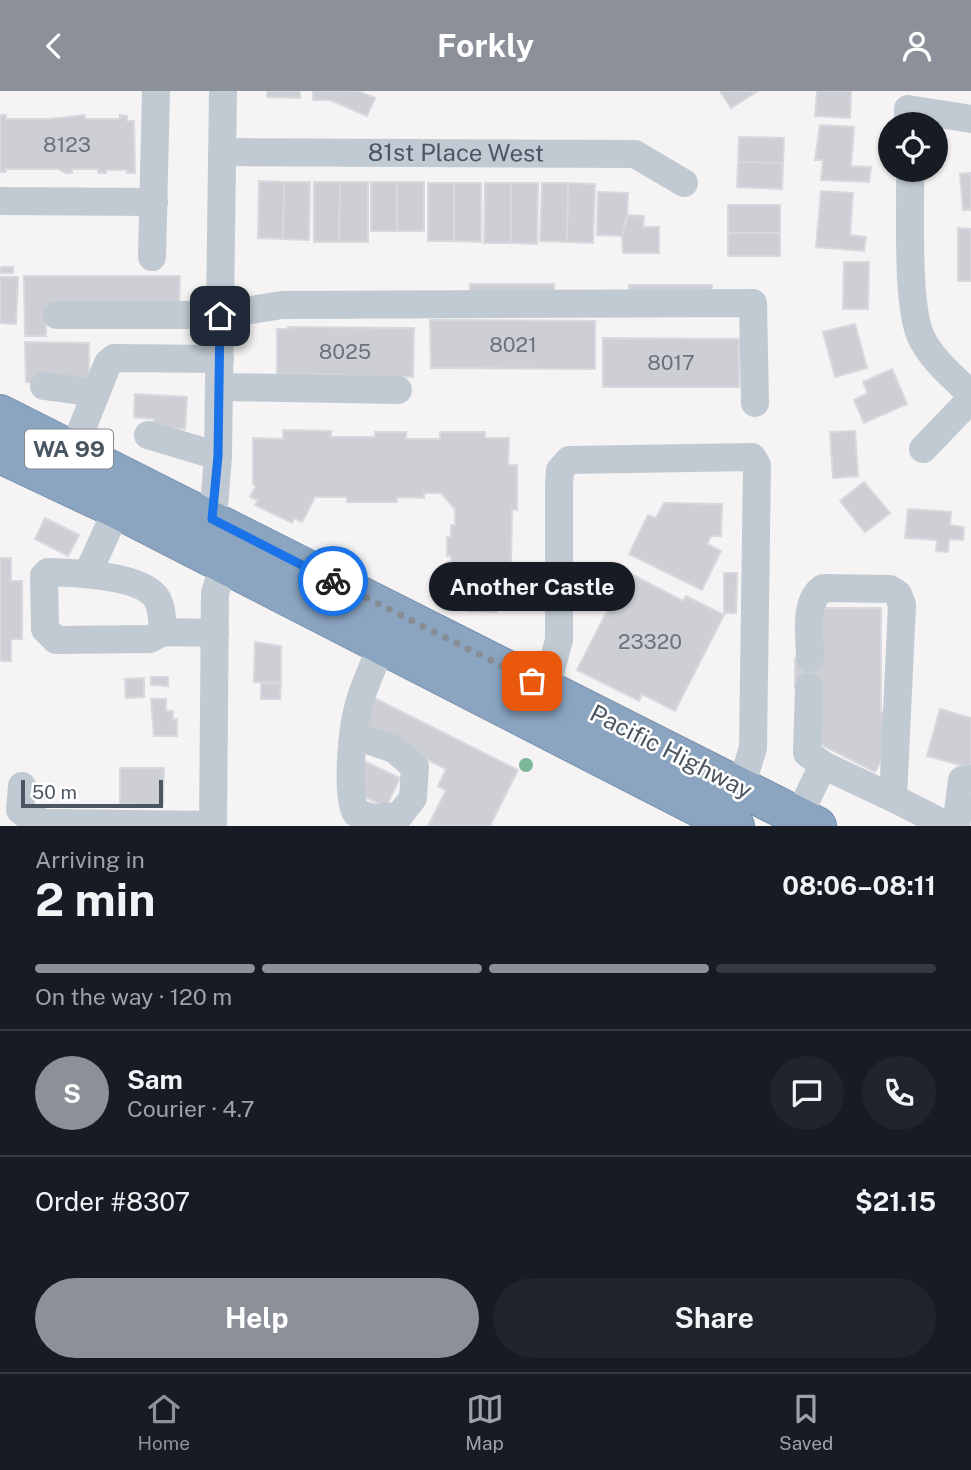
<!DOCTYPE html>
<html lang="en">
<head>
<meta charset="utf-8">
<style>
  body { margin:0; font-family:"Public Sans",sans-serif; background:#20242c; color:#f1f3f6; height:100vh; display:flex; flex-direction:column; font-size:26px; white-space:nowrap }
  * { box-sizing:border-box; margin:0 }
  p { font-size:23px; color:#9ea1a6 }
  .icon { flex:none; width:38px; height:38px; fill:none; stroke:currentColor; stroke-width:2; stroke-linecap:round; stroke-linejoin:round }
  .map { position:relative; height:735px; overflow:hidden }
  .details { display:flex; flex-direction:column; background:#171b24; flex:1 }
  .details>* { flex:none }
  .buttons { position:absolute; left:878px; top:21px; display:grid; gap:14px }
  .buttons a { display:grid; place-items:center; width:70px; height:70px; border-radius:50%; background:#171b24; box-shadow:0 2px 5px #0004; font-size:35px }
  .scale { position:absolute; left:21px; bottom:18px; width:142px; box-sizing:border-box; padding-left:7px; border:4px solid #4a5661; border-top:0; font-size:19px; line-height:24px; white-space:nowrap; color:#4a5661; -webkit-text-stroke:5px #fff; paint-order:stroke }
  .pin { position:absolute; display:grid; place-items:center; width:60px; height:60px; color:#fff; margin:-30px; border-radius:14px; box-shadow:0 4px 10px #0006 }
  .courier { position:absolute; display:grid; place-items:center; width:70px; height:70px; margin:-35px; border:5px solid #1a73e8; border-radius:50%; background:#fff; color:#222; box-shadow:0 2px 9px #0007 }
  .bubble { position:absolute; height:49px; border-radius:24px; background:#171b24; box-shadow:0 2px 5px #0004; font-size:23px; font-weight:700; line-height:49px; text-align:center }
  .overview em { font-style:normal; font-weight:700 }
  .overview div { display:flex; flex-direction:column-reverse }
  .overview { display:flex; align-items:center; justify-content:space-between; height:119px; padding:0 35px }
  h1 { font-size:46px; font-weight:700; line-height:52px }
  .bar { display:grid; grid-template-columns:repeat(4,1fr); gap:10px 7px; align-content:center; height:84px; padding:0 35px }
  .bar i { height:9px; border-radius:5px; background:#363941 }
  .bar .current { background:#8c9099 }
  .bar p { grid-column:span 4 }
  .line { display:flex; align-items:center; gap:18px; padding:0 35px; border-top:2px solid #363941 }
  .line div { flex:1 }
  .round { display:grid; place-items:center; flex:none; width:74px; height:74px; border-radius:37px; background:#20242c }
  .cta { display:flex; gap:14px; margin-top:auto; padding:14px 35px }
  .cta a { flex:1; height:80px; border-radius:42px; background:#8c9099; color:#fff; font-size:28px; font-weight:700; line-height:80px; text-align:center }
  .cta a+a { background:#20242c; color:#f1f3f6 }
  header { display:flex; justify-content:space-between; align-items:center; height:91px; padding:0 35px; background:#8c9099; color:#fff; font-size:32px; font-weight:700 }
  .tab-bar { display:flex; justify-content:space-around; align-items:center; height:98px; border-top:2px solid #363941; background:#171b24; font-size:19px; color:#9ea1a6 }
  .tab-bar a { display:grid; justify-items:center; gap:4px }
  .tab-bar .current { color:#8c9099 }
  .map>svg:first-child { display:block }
  .building { fill:#cdcfd5; stroke:#d7d9de; stroke-width:2 }
  .lines { fill:none; stroke-linecap:round; stroke-linejoin:round }
  .highway-casing { stroke:#7690ad; stroke-width:40 }
  .minor { stroke:#c1cad2; stroke-width:28 }
  .highway { stroke:#8ba5c1; stroke-width:38 }
  .tree { fill:#7bb799 }
  .done { stroke:#868d94; stroke-width:7; stroke-dasharray:0 12.6 }
  .route { stroke:#1a73e8; stroke-width:9 }
  .labels { text-anchor:middle; stroke-width:5; stroke-linejoin:round; paint-order:stroke }
  .number-label { font-size:21px; fill:#6b747e }
  .shield { fill:#fff; stroke:#808990; stroke-width:2 }
  .shield-label { font-size:23px; font-weight:bold; fill:#4a5661 }
  .street-label { font-size:24px; fill:#4a5661; stroke:#fff }
</style>
</head>
<body>
<header><svg class="icon" aria-label="back" viewBox="0 0 24 24"><path d="M15 5l-7 7 7 7"/></svg>Forkly<svg class="icon" aria-label="person" viewBox="0 0 24 24"><circle cx="12" cy="8" r="4"/><path d="M4 21q1-7 8-7t8 7"/></svg></header>
<div class="map">
<svg width="971" height="735" viewBox="0 0 971 735">
  <rect width="100%" height="100%" fill="#f5f3f3"/>
  <path class="building" d="M 267,0 L 300,0 L 300,7 L 267,6 Z
    M 313,0 L 358,0 L 375,7 L 367,25 L 330,9 L 313,9 Z
    M 720,0 L 758,0 L 731,17 Z
    M 817,0 L 851,0 L 850,27 L 815,25 Z
    M 0,24 L 6,24 L 6,28 L 49,28 L 85,24 L 85,28 L 120,28 L 120,24 L 127,25 L 127,30 L 134,30 L 135,82 L 127,82 L 127,79 L 106,79 L 106,82 L 98,82 L 98,78 L 72,78 L 72,82 L 65,82 L 58,78 L 6,78 L 6,81 L 0,81 Z
    M 820,34 L 854,36 L 851,75 L 871,76 L 869,91 L 821,89 L 823,69 L 815,69 Z
    M 739,46 L 784,47 L 783,72 L 738,71 Z
    M 738,71 L 783,72 L 782,98 L 737,96 Z
    M 971,82 L 971,119 L 963,119 L 960,83 Z
    M 259,90 L 284,91 L 283,148 L 258,147 Z
    M 284,91 L 310,91 L 309,149 L 283,148 Z
    M 314,91 L 340,91 L 339,151 L 314,151 Z
    M 340,91 L 368,91 L 368,151 L 339,151 Z
    M 371,91 L 397,91 L 397,140 L 371,140 Z
    M 397,91 L 424,91 L 424,140 L 397,140 Z
    M 428,92 L 454,92 L 454,150 L 428,150 Z
    M 454,92 L 481,92 L 481,151 L 454,150 Z
    M 485,92 L 511,92 L 511,152 L 484,152 Z
    M 511,92 L 538,92 L 537,153 L 511,152 Z
    M 542,92 L 568,92 L 567,151 L 540,150 Z
    M 568,92 L 595,93 L 593,152 L 567,151 Z
    M 821,100 L 853,102 L 850,144 L 866,146 L 864,160 L 816,156 Z
    M 598,101 L 628,102 L 627,128 L 622,145 L 597,144 Z
    M 728,114 L 780,114 L 780,142 L 728,142 Z
    M 627,124 L 644,125 L 643,136 L 659,136 L 659,162 L 623,162 L 622,145 Z
    M 958,137 L 971,138 L 971,190 L 958,190 Z
    M 728,142 L 780,142 L 780,165 L 728,165 Z
    M 844,171 L 869,171 L 868,218 L 843,218 Z
    M 0,176 L 13,176 L 13,182 L 0,182 Z
    M 24,185 L 180,185 L 179,217 L 46,216 L 46,245 L 25,245 Z
    M 0,186 L 18,186 L 16,233 L 0,232 Z
    M 470,193 L 554,193 L 554,207 L 470,206 Z
    M 629,194 L 712,194 L 712,210 L 629,209 Z
    M 430,229 L 595,230 L 595,278 L 431,277 Z
    M 855,233 L 867,277 L 835,286 L 823,241 Z
    M 288,236 L 414,237 L 413,286 L 277,283 L 277,238 L 289,238 Z
    M 603,247 L 739,248 L 739,296 L 603,296 Z
    M 25,251 L 89,252 L 89,292 L 26,291 Z
    M 892,278 L 907,313 L 864,332 L 854,309 L 868,302 L 863,291 Z
    M 135,303 L 187,306 L 185,338 L 153,337 L 154,328 L 134,326 Z
    M 283,339 L 331,340 L 331,346 L 375,346 L 375,341 L 406,341 L 406,348 L 440,348 L 440,341 L 485,341 L 485,347 L 509,347 L 508,374 L 517,374 L 517,419 L 512,418 L 511,473 L 515,473 L 511,516 L 496,515 L 496,521 L 467,520 L 467,516 L 451,512 L 451,508 L 445,505 L 447,471 L 451,471 L 451,465 L 447,465 L 447,446 L 451,446 L 451,434 L 455,434 L 455,418 L 441,402 L 424,402 L 424,407 L 397,406 L 397,411 L 347,411 L 347,406 L 315,406 L 302,431 L 294,427 L 292,432 L 255,414 L 258,409 L 250,406 L 256,395 L 253,393 L 253,347 L 283,348 Z
    M 855,340 L 858,385 L 833,387 L 830,341 Z
    M 864,391 L 890,422 L 865,441 L 840,410 Z
    M 664,412 L 722,413 L 721,445 L 711,445 L 707,453 L 721,460 L 702,499 L 629,463 L 648,424 L 656,427 Z
    M 908,418 L 951,421 L 950,434 L 964,436 L 963,449 L 949,448 L 948,461 L 936,460 L 937,449 L 905,447 Z
    M 45,427 L 79,444 L 68,465 L 35,448 Z
    M 0,467 L 11,467 L 11,490 L 22,490 L 22,548 L 11,548 L 11,570 L 0,570 Z
    M 627,481 L 683,510 L 686,505 L 724,524 L 675,620 L 642,603 L 639,610 L 577,579 Z
    M 724,482 L 737,482 L 736,522 L 724,522 Z
    M 820,517 L 881,517 L 881,621 L 885,621 L 885,663 L 875,681 L 820,653 L 821,596 L 795,596 L 795,567 L 820,567 Z
    M 255,551 L 281,555 L 281,592 L 254,591 Z
    M 151,586 L 168,586 L 168,595 L 151,594 Z
    M 144,587 L 144,606 L 126,607 L 125,588 Z
    M 261,592 L 281,592 L 280,608 L 261,608 Z
    M 372,606 L 518,679 L 490,735 L 428,735 L 446,699 L 438,695 L 446,678 L 359,634 Z
    M 151,608 L 166,608 L 166,620 L 173,620 L 173,629 L 177,628 L 177,645 L 154,645 Z
    M 940,618 L 971,627 L 971,677 L 927,665 Z
    M 366,671 L 400,687 L 386,716 L 352,700 Z
    M 120,677 L 164,677 L 163,713 L 135,715 L 135,713 L 120,713 Z"/>
  <g class="lines">
    <g class="highway-casing">
      <path id="highway" d="M 0,323 L 817,735
        M 0,363 L 117,418 L 735,735"/>
    </g>
    <g class="minor">
      <path d="M 908,33 L 908,18 L 971,28"/>
      <path id="s1" d="M 222,61 L 635,63 L 684,92"/>
      <path d="M 910,79 C 911,119 906,213 921,246 C 932,269 953,286 971,303"/>
      <path d="M 0,110 L 154,111"/>
      <path d="M 152,166 L 156,0"/>
      <path d="M 57,224 L 220,224 L 282,214 L 753,212 L 755,312"/>
      <path d="M 44,295 L 96,302"/>
      <path d="M 219,296 L 398,299"/>
      <path d="M 148,344 L 218,365"/>
      <path d="M 923,358 L 971,308"/>
      <path d="M 73,360 L 108,272 L 114,267 L 220,268"/>
      <path d="M 213,428 L 218,365 L 223,0"/>
      <path d="M 88,482 L 117,418"/>
      <path d="M 163,541 L 150,548 L 56,549 L 45,538 L 44,485 L 48,481 C 74,482 136,484 154,504 C 163,513 162,530 163,541 L 215,542"/>
      <path d="M 810,567 C 810,545 803,511 823,497 L 890,498 L 898,503 L 902,514 L 893,707 L 823,674"/>
      <path d="M 546,597 L 559,549 L 559,394 L 560,379 L 569,369 L 752,366 L 757,374 L 753,657 L 741,696"/>
      <path d="M 355,645 L 394,658 L 415,676 L 413,707 L 399,725 L 374,727 L 356,722 C 346,705 352,638 358,617 C 363,596 373,575 382,555"/>
      <path d="M 22,695 L 20,719 L 30,727 L 45,732 L 213,734"/>
      <path d="M 893,707 L 948,735"/>
      <path d="M 798,726 L 823,674 L 807,662 L 809,596"/>
      <path d="M 213,735 L 215,502 L 224,474"/>
      <path d="M 956,735 L 962,689 L 971,688"/>
    </g>
    <use href="#highway" class="highway"/>
  </g>
  <circle class="tree" cx="526" cy="674" r="7"/>
  <g class="lines">
    <path class="done" d="M 333,490 L 532,590"/>
    <path class="route" d="M 220,225 L 218,365 L 212,428 L 333,490"/>
  </g>
  <g class="labels">
    <g class="number-label">
      <text x="67" y="61">8123</text>
      <text x="513" y="261">8021</text>
      <text x="345" y="268">8025</text>
      <text x="671" y="279">8017</text>
      <text x="650" y="558">23320</text>
    </g>
    <rect class="shield" x="25" y="338.5" width="88" height="39" rx="5"/>
    <g class="shield-label">
      <text x="69" y="366">WA 99</text>
    </g>
    <g class="street-label">
      <text dy="8" stroke="none"><textPath href="#s1" startOffset="234">81st Place West</textPath></text>
      <text transform="translate(671 661) rotate(27)" y="8">Pacific Highway</text>
    </g>
  </g>
</svg>
<div class="buttons">
<a><svg class="icon" aria-label="locate" viewBox="0 0 24 24"><circle cx="12" cy="12" r="6"/><path d="M12 2v4M12 18v4M2 12h4M18 12h4"/></svg></a>
</div>
<div class="scale">50 m</div>
<div class="pin" style="left:532px;top:590px;background:#ea580c"><svg class="icon" aria-label="bag" viewBox="0 0 24 24"><path d="M5 8h14l-1 12H6zM9 8a3 3 0 0 1 6 0"/></svg></div>
<div class="pin" style="left:220px;top:225px;background:#1f2937"><svg class="icon" aria-label="home" viewBox="0 0 24 24"><path d="M3 11l9-7 9 7M6 9v11h12V9"/></svg></div>
<div class="courier" style="left:333px;top:490px"><svg class="icon" aria-label="bike" viewBox="0 0 24 24"><circle cx="6" cy="16" r="4"/><circle cx="18" cy="16" r="4"/><path d="M6 16l4-8h5l3 8M10 8l3 8H6M13 5h3"/></svg></div>
<div class="bubble" style="left:429px;top:471px;width:206px">Another Castle</div>
</div>
<section class="details">
<div class="overview"><div><h1>2 min</h1><p>Arriving in</p></div><em>08:06–08:11</em></div>
<div class="bar"><i class="current"></i><i class="current"></i><i class="current"></i><i></i><p>On the way · 120 m</p></div>
<div class="line" style="height:126px"><b class="round" style="background:#8c9099;color:#fff">S</b><div><b>Sam</b><p>Courier · 4.7</p></div><a class="round"><svg class="icon" aria-label="chat" viewBox="0 0 24 24"><path d="M4 5h16v11H9l-5 4z"/></svg></a><a class="round"><svg class="icon" aria-label="phone" viewBox="0 0 24 24"><path d="M5 4h4l2 5-3 2q2 4 5 5l2-3 5 2v4C11 20 4 13 5 4z"/></svg></a></div>
<div class="line" style="height:91px"><div>Order #8307</div><b>$21.15</b></div>
<div class="cta"><a>Help</a><a>Share</a></div>
</section>
<nav class="tab-bar">
<a class="current"><svg class="icon" aria-label="home" viewBox="0 0 24 24"><path d="M3 11l9-7 9 7M6 9v11h12V9"/></svg>Home</a>
<a><svg class="icon" aria-label="map" viewBox="0 0 24 24"><path d="M3 6l6-2 6 2 6-2v14l-6 2-6-2-6 2zM9 4v14M15 6v14"/></svg>Map</a>
<a><svg class="icon" aria-label="saved" viewBox="0 0 24 24"><path d="M7 4h10v16l-5-4-5 4z"/></svg>Saved</a>
</nav>
</body>
</html>
